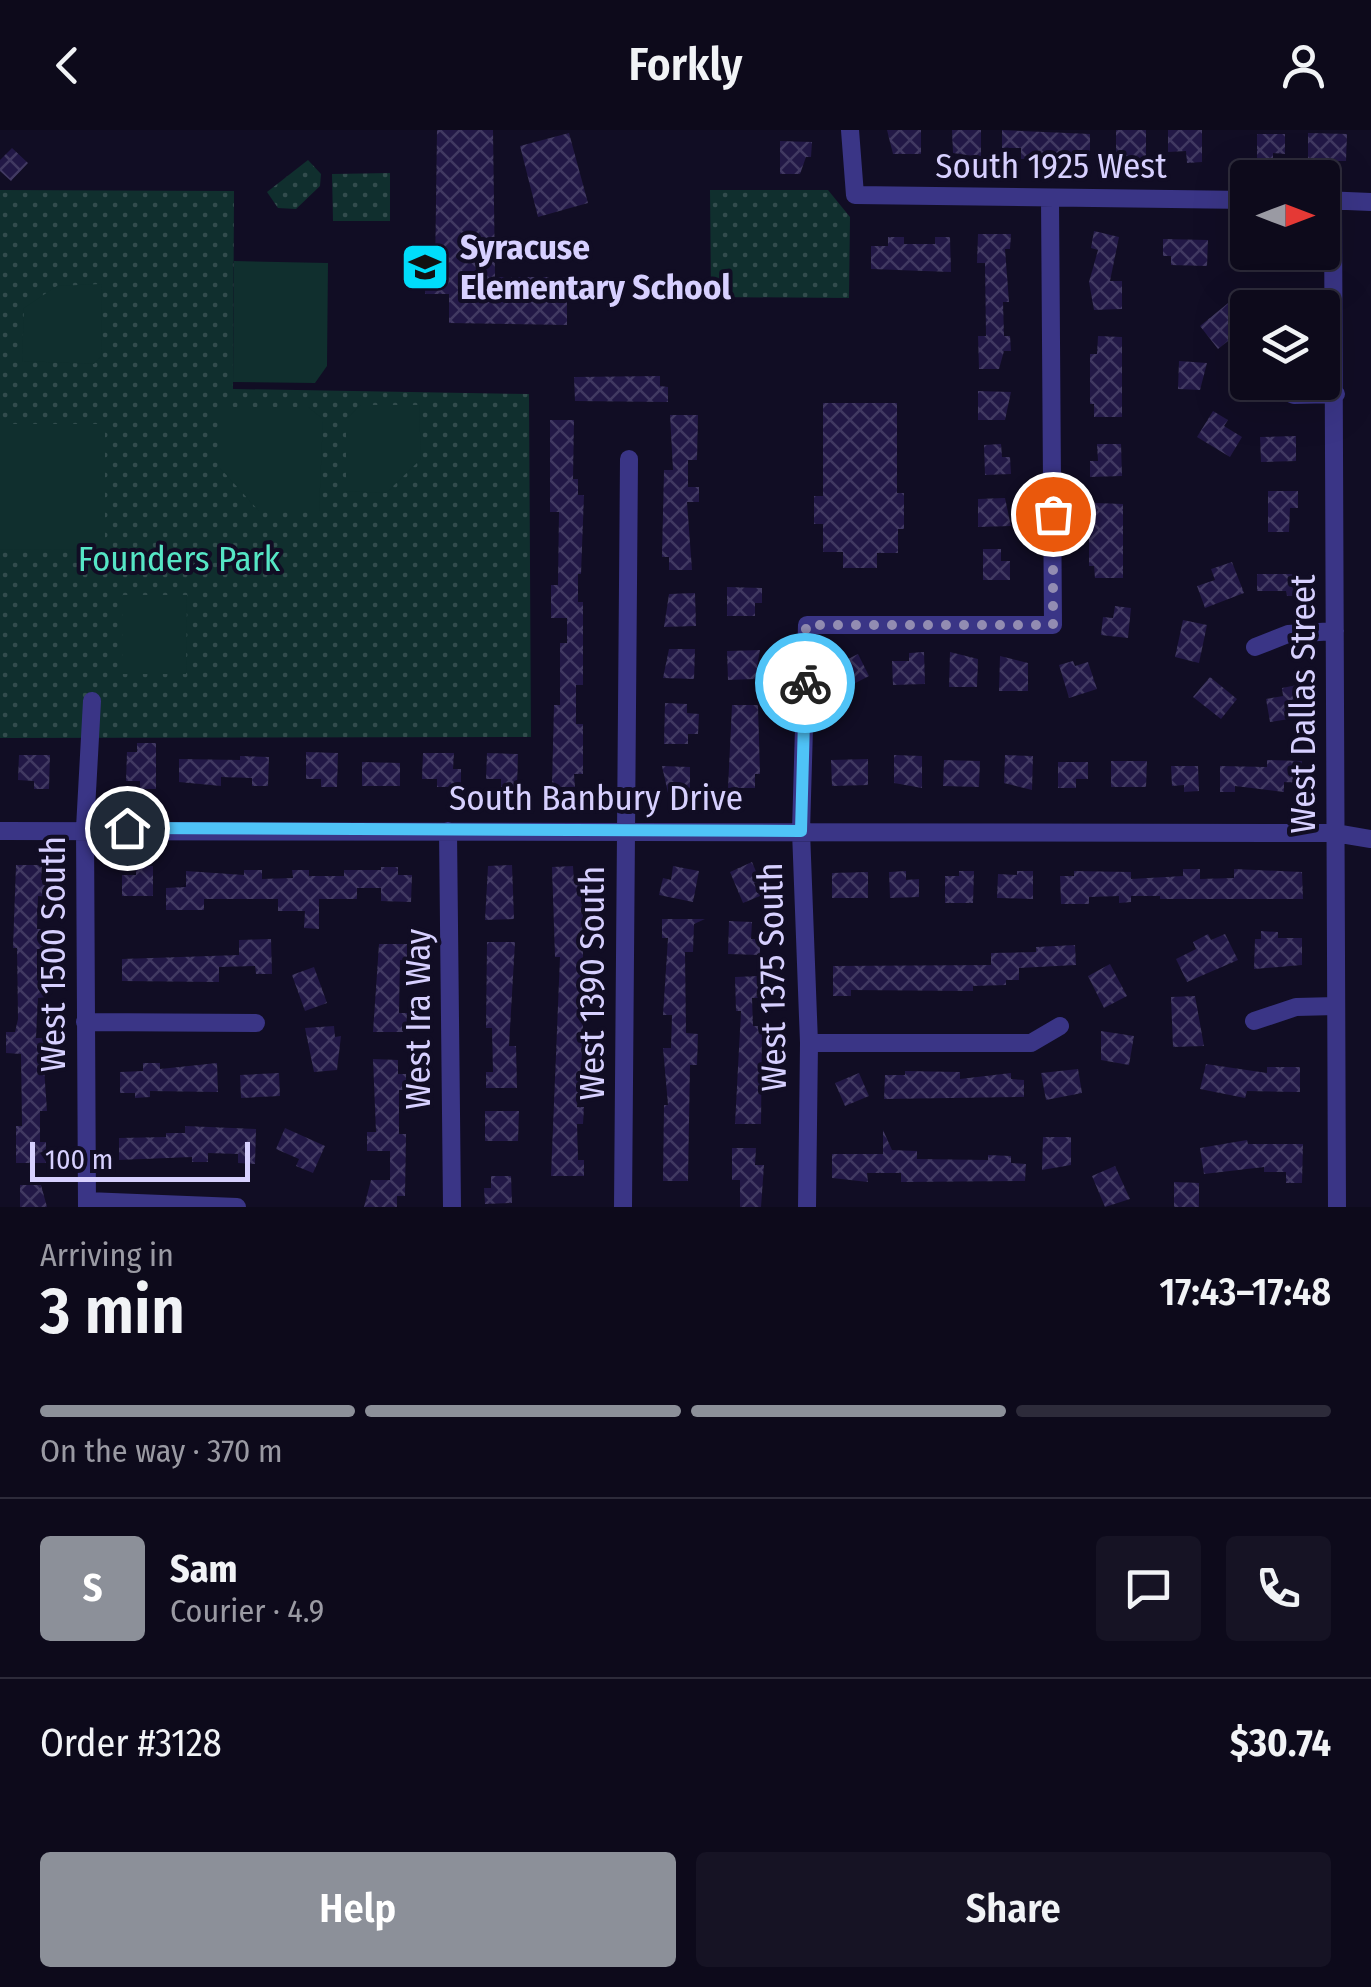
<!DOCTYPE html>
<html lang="en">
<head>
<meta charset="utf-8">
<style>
  body { margin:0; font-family:"Fira Sans Condensed",sans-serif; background:#161324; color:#f1f3f6; height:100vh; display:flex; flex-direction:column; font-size:38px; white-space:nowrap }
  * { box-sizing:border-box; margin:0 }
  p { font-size:32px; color:#9a9aa3 }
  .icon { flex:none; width:55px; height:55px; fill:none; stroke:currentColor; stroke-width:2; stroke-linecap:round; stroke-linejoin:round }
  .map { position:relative; height:1077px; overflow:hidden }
  .side { display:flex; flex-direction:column; background:#0d0a1b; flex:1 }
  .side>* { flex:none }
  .needle { width:65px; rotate:90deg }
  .fabs { position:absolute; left:1230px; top:30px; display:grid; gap:20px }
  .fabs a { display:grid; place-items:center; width:110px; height:110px; border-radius:10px; background:#0d0a1b; box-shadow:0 10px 40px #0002,0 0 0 2px #2d2b3a; font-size:50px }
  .scale { position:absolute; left:30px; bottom:25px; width:220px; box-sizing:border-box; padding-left:10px; border:5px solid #d7d0ff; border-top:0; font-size:28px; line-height:35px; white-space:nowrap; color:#d7d0ff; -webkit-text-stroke:8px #110d24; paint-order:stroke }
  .pin { position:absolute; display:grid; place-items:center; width:85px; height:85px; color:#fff; margin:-42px; border:5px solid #fff; border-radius:50%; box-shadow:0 2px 10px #0007 }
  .courier { position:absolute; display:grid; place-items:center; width:100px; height:100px; margin:-50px; border:8px solid #4fc3f7; border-radius:50%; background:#fff; color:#222; box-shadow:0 2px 12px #0007 }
  .headline em { font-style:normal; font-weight:600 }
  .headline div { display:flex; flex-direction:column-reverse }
  .headline { display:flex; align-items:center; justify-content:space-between; height:170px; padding:0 40px }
  h1 { font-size:65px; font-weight:600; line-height:75px }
  .bar { display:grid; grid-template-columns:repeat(4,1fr); gap:15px 10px; align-content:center; height:120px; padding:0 40px }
  .bar i { height:12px; border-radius:8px; background:#2d2b3a }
  .bar .on { background:#8c9099 }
  .bar p { grid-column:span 4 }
  .line { display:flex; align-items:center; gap:25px; padding:0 40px; border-top:2px solid #2d2b3a }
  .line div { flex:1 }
  .round { display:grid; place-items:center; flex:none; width:105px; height:105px; border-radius:10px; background:#161324 }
  .action { display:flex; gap:20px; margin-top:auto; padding:20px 40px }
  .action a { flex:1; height:115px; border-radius:10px; background:#8c9099; color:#fff; font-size:40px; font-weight:600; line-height:115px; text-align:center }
  .action a+a { background:#161324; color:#f1f3f6 }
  header { display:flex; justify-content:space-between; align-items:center; height:130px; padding:0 40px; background:#0d0a1b; font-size:45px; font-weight:600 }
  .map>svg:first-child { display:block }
  .grass { fill:url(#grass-dots) }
  .garden { fill:#102f2e }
  .building { fill:url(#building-cross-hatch) }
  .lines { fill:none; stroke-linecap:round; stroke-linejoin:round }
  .minor { stroke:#3a3586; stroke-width:18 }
  .done { stroke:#928cb2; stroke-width:10; stroke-dasharray:0 18 }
  .route { stroke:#4fc3f7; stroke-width:12 }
  .labels { text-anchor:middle; stroke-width:8; stroke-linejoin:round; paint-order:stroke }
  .street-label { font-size:35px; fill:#d7d0ff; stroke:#110d24 }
  .poi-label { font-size:35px; font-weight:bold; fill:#d7d0ff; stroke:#110d24; text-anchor:start }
  .park-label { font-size:35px; fill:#55e6c5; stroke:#110d24 }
</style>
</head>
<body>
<header><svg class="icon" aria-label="back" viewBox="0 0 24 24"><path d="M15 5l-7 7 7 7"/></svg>Forkly<svg class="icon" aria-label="person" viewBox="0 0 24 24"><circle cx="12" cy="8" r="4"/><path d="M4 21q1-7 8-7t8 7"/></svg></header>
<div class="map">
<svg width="1371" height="1077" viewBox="0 0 1371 1077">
  <defs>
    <pattern id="grass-dots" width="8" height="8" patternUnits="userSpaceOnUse" patternTransform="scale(2.5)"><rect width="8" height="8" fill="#102f2e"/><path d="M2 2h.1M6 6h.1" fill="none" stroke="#324c4d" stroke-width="1.8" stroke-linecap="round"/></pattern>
    <pattern id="building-cross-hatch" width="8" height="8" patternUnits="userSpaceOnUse" patternTransform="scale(2.5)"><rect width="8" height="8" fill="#221846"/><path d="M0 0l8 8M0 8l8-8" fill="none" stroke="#413962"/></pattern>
  </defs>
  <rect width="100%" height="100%" fill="#110d24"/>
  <path class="grass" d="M 308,30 L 321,44 L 320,56 L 296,79 L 278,78 L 267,62 Z
    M 390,43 L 390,91 L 333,91 L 332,44 Z
    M 0,60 L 234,61 L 233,259 L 529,264 L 531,607 L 0,608 Z
    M 710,60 L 828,60 L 850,87 L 849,168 L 711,167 Z"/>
  <path class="garden" d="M 234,131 L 328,133 L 327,236 L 315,253 L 233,252 Z
    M 101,154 L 102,225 L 94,234 L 22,231 L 24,178 L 57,156 Z
    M 361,275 L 419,275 L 421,329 L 386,363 L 346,361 L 346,289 Z
    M 220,277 L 308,277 L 323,289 L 319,381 L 259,381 L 220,338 Z
    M 0,294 L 105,294 L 105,419 L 0,420 Z
    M 123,465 L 187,465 L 186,544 L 123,544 Z"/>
  <path class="building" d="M 437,0 L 493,0 L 495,147 L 574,147 L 573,166 L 567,166 L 567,195 L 449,193 L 449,164 L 425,164 L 425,145 L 435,145 Z
    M 887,0 L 921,0 L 921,24 L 893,24 Z
    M 952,0 L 981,0 L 981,27 L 953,23 Z
    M 1002,0 L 1090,4 L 1090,23 L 1077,22 L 1077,28 L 1021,29 L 1021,18 L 1002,18 Z
    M 1116,0 L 1146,0 L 1146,29 L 1116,25 Z
    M 1168,0 L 1202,0 L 1202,32 L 1187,33 L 1186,21 L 1168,22 Z
    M 569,3 L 588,73 L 538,87 L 520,16 Z
    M 1308,3 L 1347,4 L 1346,31 L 1308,31 Z
    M 1257,4 L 1285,4 L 1285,24 L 1273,23 L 1273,32 L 1257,32 Z
    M 780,11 L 812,12 L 811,27 L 806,27 L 800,44 L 780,44 Z
    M 12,18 L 28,33 L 11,51 L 0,41 L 0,30 Z
    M 1094,101 L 1119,107 L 1110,151 L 1122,151 L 1122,179 L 1094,180 L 1089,152 L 1098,120 L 1091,118 Z
    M 978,104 L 1011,104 L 1010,119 L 1005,119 L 1009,172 L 1003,172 L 1004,206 L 1010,206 L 1011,221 L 1004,221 L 999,239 L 979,239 L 978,206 L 986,206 L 985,133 L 977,133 Z
    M 888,107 L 904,107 L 904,114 L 935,114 L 935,107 L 950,107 L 951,142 L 871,139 L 871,116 L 888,116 Z
    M 1163,109 L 1208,110 L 1207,136 L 1171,135 L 1171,126 L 1163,126 Z
    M 1238,165 L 1248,177 L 1248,186 L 1234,198 L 1238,203 L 1218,219 L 1200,196 Z
    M 1098,206 L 1122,207 L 1122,287 L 1094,287 L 1094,274 L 1090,274 L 1090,224 L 1097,224 Z
    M 1179,231 L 1207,233 L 1200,260 L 1178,259 Z
    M 660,246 L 660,256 L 668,257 L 668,272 L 575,271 L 574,247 Z
    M 978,261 L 1011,262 L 1005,290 L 978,290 Z
    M 823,273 L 897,273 L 897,363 L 904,363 L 904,399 L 898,399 L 898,423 L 877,423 L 877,438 L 843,438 L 843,422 L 823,422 L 823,394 L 814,394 L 814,366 L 823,366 Z
    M 1213,281 L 1228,290 L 1224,296 L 1242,307 L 1230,327 L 1197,307 Z
    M 670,285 L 698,285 L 697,330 L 688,330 L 688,357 L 699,357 L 699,372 L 687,372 L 692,440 L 669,440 L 669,427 L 662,427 L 664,340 L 673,340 Z
    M 550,290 L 574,290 L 573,349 L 578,349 L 578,365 L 584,365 L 581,444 L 578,444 L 578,472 L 583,472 L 583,555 L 576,555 L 576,594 L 583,594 L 583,644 L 574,644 L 575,657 L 552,657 L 554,575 L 560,575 L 560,513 L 567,513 L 567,488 L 551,488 L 551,455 L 558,455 L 559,382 L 550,382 Z
    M 1296,306 L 1296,331 L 1261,332 L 1260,307 Z
    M 1001,314 L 1002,327 L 1010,327 L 1011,344 L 985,345 L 984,315 Z
    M 1097,314 L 1121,314 L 1122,346 L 1090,347 L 1090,331 L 1098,331 Z
    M 1268,361 L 1298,361 L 1298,378 L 1290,378 L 1289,402 L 1268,402 Z
    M 1005,368 L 1011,396 L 978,397 L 978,369 Z
    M 1095,373 L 1123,374 L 1123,448 L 1095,448 L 1094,436 L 1089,436 L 1089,386 L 1095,386 Z
    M 983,419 L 1001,419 L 1001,431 L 1010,431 L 1010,450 L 983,450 Z
    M 1232,432 L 1244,463 L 1205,478 L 1197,456 L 1215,450 L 1211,439 Z
    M 1257,444 L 1302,444 L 1302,466 L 1287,466 L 1286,461 L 1257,461 Z
    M 727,457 L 762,458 L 762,473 L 755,473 L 755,486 L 727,486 Z
    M 695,463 L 696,496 L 664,497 L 669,464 Z
    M 1115,476 L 1131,478 L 1128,508 L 1101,505 L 1103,487 L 1113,488 Z
    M 1183,490 L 1207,495 L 1199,533 L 1175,527 Z
    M 669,519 L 695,519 L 694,549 L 663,548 Z
    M 760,520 L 755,549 L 728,550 L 727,521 Z
    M 924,522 L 925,554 L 893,555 L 892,531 L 909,531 L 909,523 Z
    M 950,522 L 978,529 L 977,557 L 949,557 Z
    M 858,524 L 869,546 L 840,561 L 832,546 L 843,540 L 840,533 Z
    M 1000,526 L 1028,533 L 1028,561 L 999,561 Z
    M 1073,531 L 1075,536 L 1088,532 L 1097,559 L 1069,568 L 1059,535 Z
    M 1210,547 L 1237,569 L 1221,589 L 1193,567 Z
    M 1297,555 L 1302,587 L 1270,592 L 1266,569 L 1283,566 L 1282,558 Z
    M 665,573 L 687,574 L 687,583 L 699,584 L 698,604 L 688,604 L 688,614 L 664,614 Z
    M 732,575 L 758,575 L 760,644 L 755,644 L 755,658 L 728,658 Z
    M 137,613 L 156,613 L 156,659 L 140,659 L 140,651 L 126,651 L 127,622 L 137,622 Z
    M 306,622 L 338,623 L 337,657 L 321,657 L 321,649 L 306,649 Z
    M 423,623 L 454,623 L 453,639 L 461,639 L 461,657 L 437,657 L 437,649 L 422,649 Z
    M 487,623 L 518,624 L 517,658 L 501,657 L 501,649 L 486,649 Z
    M 19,625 L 50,625 L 49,659 L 34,659 L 34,651 L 18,650 Z
    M 894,625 L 922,626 L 922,658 L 894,653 Z
    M 1005,625 L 1033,626 L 1032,660 L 1004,653 Z
    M 240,626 L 269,627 L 268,656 L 252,656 L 252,648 L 221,647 L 221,656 L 179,652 L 179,629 L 240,630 Z
    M 868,629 L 868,655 L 832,656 L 831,630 Z
    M 944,630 L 980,631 L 979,657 L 943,656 Z
    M 1267,630 L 1302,631 L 1302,653 L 1284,652 L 1284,662 L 1235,656 L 1235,662 L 1220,662 L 1220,636 L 1267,637 Z
    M 1111,631 L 1147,631 L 1146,657 L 1111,657 Z
    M 362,632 L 400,633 L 400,656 L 362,656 Z
    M 1058,632 L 1088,632 L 1088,649 L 1076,649 L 1076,658 L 1058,658 Z
    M 662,636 L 690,637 L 690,664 L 668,663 Z
    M 1171,636 L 1198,636 L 1199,661 L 1184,662 L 1184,655 L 1172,656 Z
    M 752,732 L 760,751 L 754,753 L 760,766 L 743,773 L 730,742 Z
    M 16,735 L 42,735 L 41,750 L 50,750 L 50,767 L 38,766 L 37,799 L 47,799 L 47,819 L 37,819 L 37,850 L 47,850 L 47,867 L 38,868 L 36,908 L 47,908 L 43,924 L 47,981 L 40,981 L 40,1012 L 46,1012 L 46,1033 L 16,1033 L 16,996 L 22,996 L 21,924 L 6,923 L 6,902 L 15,902 L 18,889 L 17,818 L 13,818 Z
    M 136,735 L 153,736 L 153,766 L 122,766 L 122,745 L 136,745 Z
    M 512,735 L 514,789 L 485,790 L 488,736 Z
    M 573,736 L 574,753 L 583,752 L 583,914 L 577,977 L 584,977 L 583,994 L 577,994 L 578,1030 L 584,1030 L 584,1046 L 551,1046 L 560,827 L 555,827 L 552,737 Z
    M 673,736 L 699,741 L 693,772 L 659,765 L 663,748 L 671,750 Z
    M 381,737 L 398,737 L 398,745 L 412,745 L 411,772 L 381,771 L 381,758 L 357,758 L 357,769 L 319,769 L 319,799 L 304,798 L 305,781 L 278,781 L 278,769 L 204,769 L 204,780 L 166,780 L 166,758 L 186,757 L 186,741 L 244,745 L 244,740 L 262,740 L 262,749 L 293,748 L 292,740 L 309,740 L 309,746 L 344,746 L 344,740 L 381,740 Z
    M 1183,739 L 1200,739 L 1200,749 L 1234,748 L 1234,739 L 1302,742 L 1303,769 L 1160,769 L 1160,766 L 1131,766 L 1131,772 L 1119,773 L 1119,766 L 1089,767 L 1089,774 L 1061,774 L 1060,746 L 1074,746 L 1074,741 L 1131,742 L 1131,749 L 1183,746 Z
    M 906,741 L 906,750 L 919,749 L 919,767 L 890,768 L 889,742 Z
    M 959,741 L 974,741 L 973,773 L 945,773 L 945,746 L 959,746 Z
    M 1017,741 L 1033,741 L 1033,769 L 997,768 L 998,744 L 1017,745 Z
    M 868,742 L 868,768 L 832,768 L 832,743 Z
    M 662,789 L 705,789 L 694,794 L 693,822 L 685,822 L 686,903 L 698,904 L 697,935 L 690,935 L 688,1051 L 663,1051 L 664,975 L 668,975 L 663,918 L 671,918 L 672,885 L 663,885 L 668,808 L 662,808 Z
    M 729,791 L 752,792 L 751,809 L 760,809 L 760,825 L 728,824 Z
    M 1261,801 L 1278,802 L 1278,808 L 1302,808 L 1302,835 L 1254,839 L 1255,809 L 1261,809 Z
    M 1208,804 L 1211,810 L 1225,804 L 1238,830 L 1187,852 L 1176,829 L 1196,819 L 1193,812 Z
    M 271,809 L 272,844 L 256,844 L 255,836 L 219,837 L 219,852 L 122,851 L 122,829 L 239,825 L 239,810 Z
    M 487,812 L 515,812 L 509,916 L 516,916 L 517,958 L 486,958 L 486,942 L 493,942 L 492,898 L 486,898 Z
    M 379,814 L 407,814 L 407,830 L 400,830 L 399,883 L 407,883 L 406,902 L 373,902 Z
    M 1075,815 L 1076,835 L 1019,838 L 1019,850 L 1006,850 L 1006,855 L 973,856 L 973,861 L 851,860 L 851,866 L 833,866 L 833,836 L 991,835 L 991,823 L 1036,822 L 1036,817 Z
    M 1110,834 L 1127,866 L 1104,878 L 1088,846 Z
    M 314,837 L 327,873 L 305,881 L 292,845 Z
    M 759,846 L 759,868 L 752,868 L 753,896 L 762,896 L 761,994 L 735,994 L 741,881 L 736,881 L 735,847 Z
    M 1195,866 L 1204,916 L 1173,917 L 1171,867 Z
    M 334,896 L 335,907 L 341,906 L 337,940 L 314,942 L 305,898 Z
    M 1101,901 L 1134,906 L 1129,935 L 1101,930 Z
    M 373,929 L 398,930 L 398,944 L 406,944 L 406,960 L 399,960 L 399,1004 L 406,1004 L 405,1066 L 397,1066 L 397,1077 L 364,1077 L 371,1050 L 390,1050 L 390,1021 L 367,1021 L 367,1002 L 376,1002 Z
    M 143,933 L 160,933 L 160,939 L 217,933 L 218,962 L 150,961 L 150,967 L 135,968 L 135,963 L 120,963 L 120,942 L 143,941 Z
    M 1206,934 L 1267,943 L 1267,937 L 1300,937 L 1300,962 L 1247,961 L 1245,968 L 1200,959 Z
    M 1078,939 L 1082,963 L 1046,970 L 1041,943 Z
    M 905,941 L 960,942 L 960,949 L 1011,943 L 1011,949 L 1024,950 L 1024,967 L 884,969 L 885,945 L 905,945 Z
    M 279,943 L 280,966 L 241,968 L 240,945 Z
    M 859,943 L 869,966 L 845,976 L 835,953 Z
    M 485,981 L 519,981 L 518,1011 L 485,1011 Z
    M 185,996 L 256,999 L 255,1034 L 238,1033 L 238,1024 L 208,1023 L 208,1032 L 192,1032 L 192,1027 L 119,1030 L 119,1008 L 166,1007 L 166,1003 L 185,1003 Z
    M 285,998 L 325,1016 L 313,1043 L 296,1036 L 299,1029 L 276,1019 Z
    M 883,1000 L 892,1020 L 917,1021 L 917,1029 L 988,1030 L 988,1025 L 1011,1026 L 1011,1033 L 1026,1034 L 1025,1051 L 901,1052 L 901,1043 L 867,1043 L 868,1052 L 832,1048 L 832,1024 L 883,1024 Z
    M 1043,1007 L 1071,1007 L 1071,1035 L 1042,1040 Z
    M 1247,1010 L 1248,1014 L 1303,1014 L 1302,1053 L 1286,1053 L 1286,1042 L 1264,1042 L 1264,1037 L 1204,1044 L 1200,1018 Z
    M 732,1018 L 756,1018 L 755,1035 L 764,1035 L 761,1077 L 740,1077 L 740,1050 L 732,1050 Z
    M 1115,1036 L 1130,1069 L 1105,1077 L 1092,1046 Z
    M 491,1046 L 511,1046 L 512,1073 L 485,1074 L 484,1058 L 491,1058 Z
    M 1174,1052 L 1199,1053 L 1199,1077 L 1174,1077 Z
    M 20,1055 L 41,1055 L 47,1077 L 20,1077 Z"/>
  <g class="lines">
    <path class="minor" d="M 850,0 L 855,65 L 1248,70
      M 1323,70 L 1371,72
      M 1333,70 L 1337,1077
      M 1262,252 L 1294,265 L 1336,264
      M 1255,517 L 1288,504 L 1335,501
      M 0,701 L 1335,703 L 1371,709
      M 448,701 L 452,1077
      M 1254,891 L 1296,877 L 1336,876
      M 85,892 L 256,893
      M 809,913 L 1031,913 L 1060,896
      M 87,1071 L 237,1077
      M 87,1077 L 85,698 L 92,571
      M 623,1077 L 629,329
      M 807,1077 L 809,913 L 801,701 L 807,495 L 1053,495 L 1050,69"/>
  </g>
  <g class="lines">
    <path class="done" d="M 805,553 L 806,495 L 1053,495 L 1053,384"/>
    <path class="route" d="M 127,698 L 801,701 L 805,553"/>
  </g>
  <defs>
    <g id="school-square" transform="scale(2.5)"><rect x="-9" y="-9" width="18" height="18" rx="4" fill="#00ddfb" stroke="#110d24"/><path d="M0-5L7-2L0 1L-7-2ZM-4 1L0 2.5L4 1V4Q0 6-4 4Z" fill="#111"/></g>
  </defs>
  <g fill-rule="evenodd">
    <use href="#school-square" x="425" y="137"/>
  </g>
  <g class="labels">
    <g class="street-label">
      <text x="1051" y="48">South 1925 West</text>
      <text transform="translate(1303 574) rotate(-90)" y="12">West Dallas Street</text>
      <text x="596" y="680">South Banbury Drive</text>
      <text transform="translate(53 824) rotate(-90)" y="12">West 1500 South</text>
      <text transform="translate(772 847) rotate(-91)" y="12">West 1375 South</text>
      <text transform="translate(592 853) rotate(-90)" y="12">West 1390 South</text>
      <text transform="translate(418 889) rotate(-90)" y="12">West Ira Way</text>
    </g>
    <g class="poi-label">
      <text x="460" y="129">Syracuse<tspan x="460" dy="40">Elementary School</tspan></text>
    </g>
    <g class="park-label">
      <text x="179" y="441">Founders Park</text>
    </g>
  </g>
</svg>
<div class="fabs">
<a><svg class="needle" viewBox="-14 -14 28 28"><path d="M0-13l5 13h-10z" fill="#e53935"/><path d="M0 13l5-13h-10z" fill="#9a9aa3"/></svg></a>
<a><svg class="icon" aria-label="layers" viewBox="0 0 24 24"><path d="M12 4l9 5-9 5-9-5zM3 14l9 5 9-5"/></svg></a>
</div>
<div class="scale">100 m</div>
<div class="pin" style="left:1053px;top:384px;background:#ea580c"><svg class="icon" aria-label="bag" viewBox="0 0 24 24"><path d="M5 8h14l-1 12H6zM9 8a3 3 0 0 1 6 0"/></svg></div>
<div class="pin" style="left:127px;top:698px;background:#1f2937"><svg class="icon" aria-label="home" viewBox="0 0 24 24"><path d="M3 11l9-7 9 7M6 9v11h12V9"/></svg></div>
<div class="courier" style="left:805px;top:553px"><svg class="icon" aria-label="bike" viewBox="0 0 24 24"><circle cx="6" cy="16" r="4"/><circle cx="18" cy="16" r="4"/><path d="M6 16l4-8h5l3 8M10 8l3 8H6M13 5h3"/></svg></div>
</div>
<section class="side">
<div class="headline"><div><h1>3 min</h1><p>Arriving in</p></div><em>17:43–17:48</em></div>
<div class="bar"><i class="on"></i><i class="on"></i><i class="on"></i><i></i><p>On the way · 370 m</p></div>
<div class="line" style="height:180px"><b class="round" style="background:#8c9099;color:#fff">S</b><div><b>Sam</b><p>Courier · 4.9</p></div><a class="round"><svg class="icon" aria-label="chat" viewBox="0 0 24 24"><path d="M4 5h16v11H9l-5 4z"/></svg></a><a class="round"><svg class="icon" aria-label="phone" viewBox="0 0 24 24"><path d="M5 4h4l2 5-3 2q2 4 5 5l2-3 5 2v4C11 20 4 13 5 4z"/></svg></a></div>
<div class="line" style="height:130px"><div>Order #3128</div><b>$30.74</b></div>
<div class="action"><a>Help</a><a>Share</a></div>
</section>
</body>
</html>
